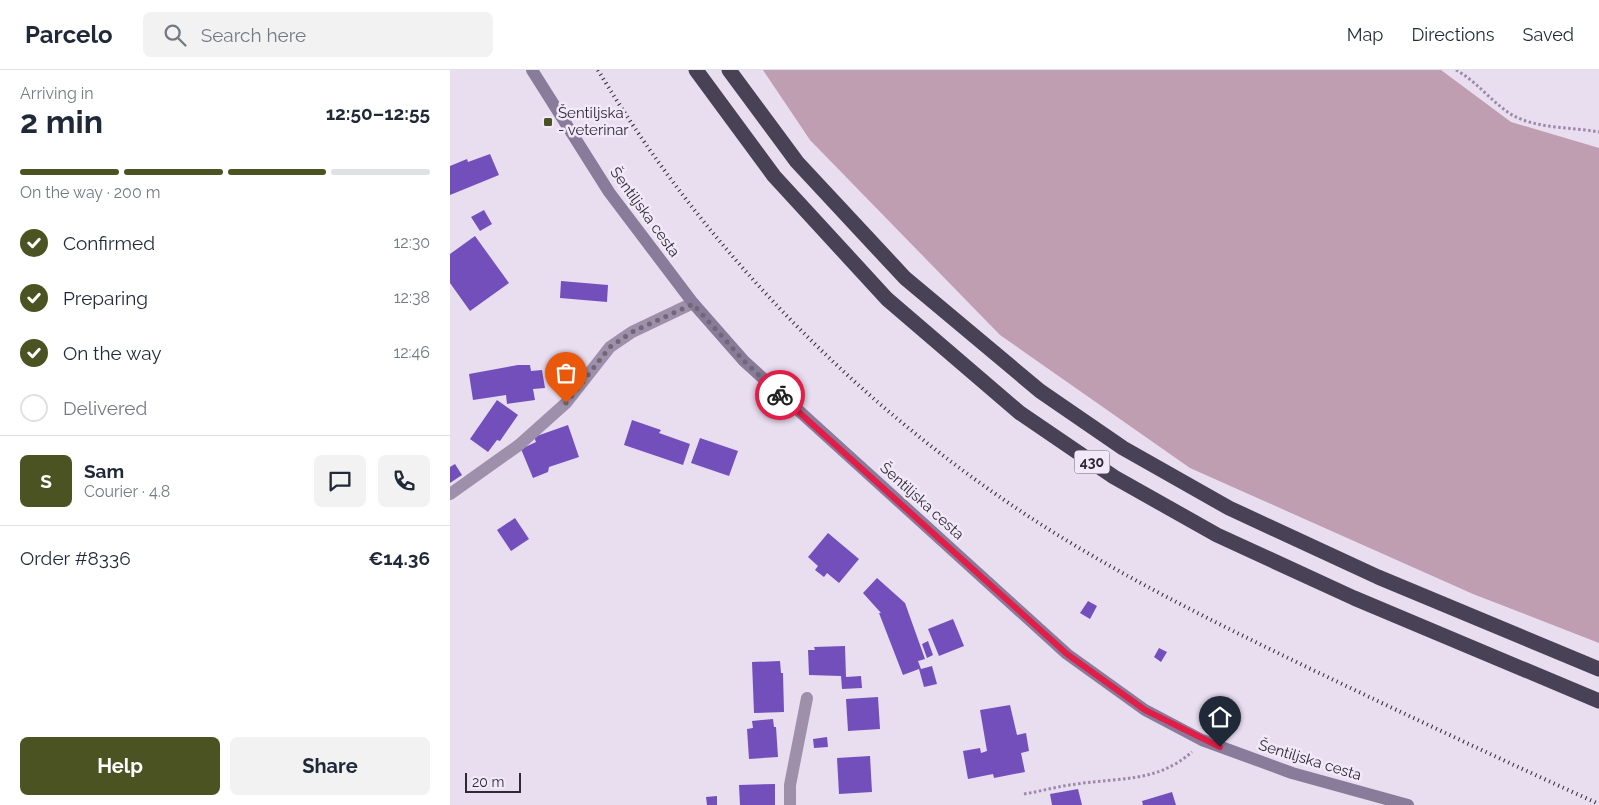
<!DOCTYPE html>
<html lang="en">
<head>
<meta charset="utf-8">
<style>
  body { margin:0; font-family:Raleway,sans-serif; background:#f2f2f3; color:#1f2937; height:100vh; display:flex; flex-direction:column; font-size:19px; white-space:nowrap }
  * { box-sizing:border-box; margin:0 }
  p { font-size:16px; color:#747a83 }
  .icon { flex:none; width:28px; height:28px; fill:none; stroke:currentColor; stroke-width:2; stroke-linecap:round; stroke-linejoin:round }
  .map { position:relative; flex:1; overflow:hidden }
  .sheet { display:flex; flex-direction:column; background:#fff; width:450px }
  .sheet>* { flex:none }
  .scale { position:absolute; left:15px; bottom:12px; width:56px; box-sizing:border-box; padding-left:5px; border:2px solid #2e2935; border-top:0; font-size:14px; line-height:18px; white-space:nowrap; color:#2e2935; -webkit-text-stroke:4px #f2e9f8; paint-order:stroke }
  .pin { position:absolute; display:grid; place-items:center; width:42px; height:42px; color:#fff; margin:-51px -21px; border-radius:50% 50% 50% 0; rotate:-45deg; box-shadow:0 0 5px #0007 }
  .pin .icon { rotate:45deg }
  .courier { position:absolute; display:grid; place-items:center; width:50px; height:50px; margin:-25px; border:4px solid #e11d48; border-radius:50%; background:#fff; color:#222; box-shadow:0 1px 6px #0007 }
  .head em { font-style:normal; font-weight:700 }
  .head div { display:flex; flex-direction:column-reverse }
  .head { display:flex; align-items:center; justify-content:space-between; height:85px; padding:0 20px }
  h1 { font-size:32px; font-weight:700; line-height:38px }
  .bar { display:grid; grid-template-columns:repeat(4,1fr); gap:8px 5px; align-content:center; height:60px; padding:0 20px }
  .bar i { height:6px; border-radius:4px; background:#e0e1e3 }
  .bar .current { background:#4b5322 }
  .bar p { grid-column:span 4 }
  .line { display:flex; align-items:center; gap:12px; padding:0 20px; border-top:1px solid #e0e1e3 }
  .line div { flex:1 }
  .round { display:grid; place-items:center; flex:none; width:52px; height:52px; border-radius:8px; background:#f2f2f3 }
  ol { padding:0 20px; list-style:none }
  li { display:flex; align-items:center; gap:15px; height:55px }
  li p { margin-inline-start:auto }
  li .icon { padding:5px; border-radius:50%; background:#4b5322; color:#fff; stroke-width:4 }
  li:last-child { color:#747a83 }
  li i { width:28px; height:28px; border:2px solid #e0e1e3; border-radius:50% }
  .cta { display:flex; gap:10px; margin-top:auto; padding:10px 20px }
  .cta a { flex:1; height:58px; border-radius:8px; background:#4b5322; color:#fff; font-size:20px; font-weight:700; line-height:58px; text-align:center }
  .cta a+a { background:#f2f2f3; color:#1f2937 }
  header { display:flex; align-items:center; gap:30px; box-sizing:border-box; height:70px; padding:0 25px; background:#fff; border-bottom:1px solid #e0e1e3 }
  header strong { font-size:24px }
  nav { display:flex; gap:28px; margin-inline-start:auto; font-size:18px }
  .search { width:350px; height:45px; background:#f2f2f3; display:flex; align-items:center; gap:12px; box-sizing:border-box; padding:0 18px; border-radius:8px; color:#747a83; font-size:19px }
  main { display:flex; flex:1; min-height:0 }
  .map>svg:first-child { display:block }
  .green { fill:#be9eb0 }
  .building { fill:#734fbc }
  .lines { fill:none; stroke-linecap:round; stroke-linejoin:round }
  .path { stroke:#9b8ba9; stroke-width:3; stroke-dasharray:2.5 2.5; stroke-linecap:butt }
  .street { stroke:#9e90aa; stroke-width:12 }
  .secondary { stroke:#897b9a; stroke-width:12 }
  .highway { stroke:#494155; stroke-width:15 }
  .rail { stroke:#2e2935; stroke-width:4; stroke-dasharray:1 4; stroke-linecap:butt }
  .done { stroke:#6f6876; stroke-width:5; stroke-dasharray:0 9 }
  .route { stroke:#e11d48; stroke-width:6 }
  .poi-dot { fill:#4b5322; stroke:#f2e9f8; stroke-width:2 }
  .labels { text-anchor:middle; stroke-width:5; stroke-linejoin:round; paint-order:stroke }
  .shield { fill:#f2e9f8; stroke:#696370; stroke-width:1 }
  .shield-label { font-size:14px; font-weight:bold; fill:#2e2935 }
  .poi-label { font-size:15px; fill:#2e2935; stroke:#f2e9f8; text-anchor:start }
  .street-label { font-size:15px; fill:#2e2935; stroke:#f2e9f8 }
</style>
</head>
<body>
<header>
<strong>Parcelo</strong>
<div class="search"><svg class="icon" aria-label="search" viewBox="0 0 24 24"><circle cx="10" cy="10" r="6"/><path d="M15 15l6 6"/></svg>Search here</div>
<nav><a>Map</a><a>Directions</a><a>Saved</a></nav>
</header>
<main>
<section class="sheet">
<div class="head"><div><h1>2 min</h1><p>Arriving in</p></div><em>12:50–12:55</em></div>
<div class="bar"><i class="current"></i><i class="current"></i><i class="current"></i><i></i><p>On the way · 200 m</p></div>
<ol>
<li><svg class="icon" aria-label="check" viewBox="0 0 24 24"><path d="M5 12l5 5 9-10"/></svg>Confirmed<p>12:30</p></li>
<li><svg class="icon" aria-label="check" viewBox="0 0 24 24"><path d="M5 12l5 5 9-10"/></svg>Preparing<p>12:38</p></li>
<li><svg class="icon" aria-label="check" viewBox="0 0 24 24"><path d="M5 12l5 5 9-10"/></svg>On the way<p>12:46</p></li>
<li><i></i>Delivered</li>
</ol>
<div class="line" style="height:90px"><b class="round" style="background:#4b5322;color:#fff">S</b><div><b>Sam</b><p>Courier · 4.8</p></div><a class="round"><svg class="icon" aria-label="chat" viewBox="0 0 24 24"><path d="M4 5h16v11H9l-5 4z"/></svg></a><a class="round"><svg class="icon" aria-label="phone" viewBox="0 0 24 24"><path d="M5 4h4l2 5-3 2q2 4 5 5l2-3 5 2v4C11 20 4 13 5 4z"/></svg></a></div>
<div class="line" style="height:65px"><div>Order #8336</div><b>€14.36</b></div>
<div class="cta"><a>Help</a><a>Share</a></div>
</section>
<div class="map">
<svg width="1149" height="735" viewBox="0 0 1149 735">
  <rect width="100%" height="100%" fill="#e9ddf0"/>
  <path class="green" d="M 313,0 L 991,0 L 1061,52 L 1149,78 L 1149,573 L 1023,524 L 740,398 L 550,265 L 360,70 Z"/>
  <path class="building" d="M 40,84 L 49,105 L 0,125 L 0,96 L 17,89 L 18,92 Z
    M 34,140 L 42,154 L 30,161 L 21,147 Z
    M 25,166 L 59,213 L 20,241 L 0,213 L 0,184 Z
    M 111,211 L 158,215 L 157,232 L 110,228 Z
    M 68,295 L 80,295 L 81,301 L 92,300 L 95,318 L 83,319 L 85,330 L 57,334 L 56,325 L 23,330 L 19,304 Z
    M 47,330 L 68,345 L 50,371 L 47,370 L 38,382 L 20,369 Z
    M 182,350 L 211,360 L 209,363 L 240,374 L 233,395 L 174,375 Z
    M 118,355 L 129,387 L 99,397 L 98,402 L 83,408 L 71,379 L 86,372 L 84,367 Z
    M 250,368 L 288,381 L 279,406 L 241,393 Z
    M 5,394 L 12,405 L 0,413 L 0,397 Z
    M 65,448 L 79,469 L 61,481 L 47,460 Z
    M 378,463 L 409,489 L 389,513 L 377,503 L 374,507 L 365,500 L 368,496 L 358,487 Z
    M 427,508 L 455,533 L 475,589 L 468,591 L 471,599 L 482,596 L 487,614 L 474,617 L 469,599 L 453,605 L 429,543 L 431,543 L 413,523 Z
    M 638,531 L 647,536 L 640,549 L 630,543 Z
    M 503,549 L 514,576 L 489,586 L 478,559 Z
    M 478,571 L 483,585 L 477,588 L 472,574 Z
    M 395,576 L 396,607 L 411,606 L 412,618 L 392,619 L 391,606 L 359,605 L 358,580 L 365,580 L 364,577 Z
    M 709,578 L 717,582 L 711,592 L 704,587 Z
    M 330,591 L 331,603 L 333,603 L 334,642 L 304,643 L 302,592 Z
    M 428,627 L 430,659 L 398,661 L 396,629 Z
    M 560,635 L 567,665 L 576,663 L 579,681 L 571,683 L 575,702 L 544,708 L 543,704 L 518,709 L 513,681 L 530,678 L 531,683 L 537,681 L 530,640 Z
    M 323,649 L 324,657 L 326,657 L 328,687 L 299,689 L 297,659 L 303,658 L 302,651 Z
    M 377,667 L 378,677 L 364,678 L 363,669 Z
    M 420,686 L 422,722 L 389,724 L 387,688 Z
    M 325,714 L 325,735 L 290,735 L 289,715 Z
    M 628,719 L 632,735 L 602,735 L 600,724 Z
    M 722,722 L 726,735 L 693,735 L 692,731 Z
    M 267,726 L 267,735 L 257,735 L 256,727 Z"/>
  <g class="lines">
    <path class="path" d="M 1006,0 C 1028,12 1044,35 1064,46 C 1089,59 1122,57 1149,62
      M 574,724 C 592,721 609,716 627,714 C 671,707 706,713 742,682"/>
    <path class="street" d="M 0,424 L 69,375 L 116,333 L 160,277 L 182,262 L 243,233
      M 340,735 L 340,715 L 357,628"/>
    <path class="secondary" d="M 82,0 L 159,122 L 243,233 L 294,291 L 617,584 L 695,640 L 752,670 L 842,703 L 958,735"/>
    <path class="highway" d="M 246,0 L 324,106 L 437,229 L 570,343 L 664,407 L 767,465 L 904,528 L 1149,631
      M 279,0 L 347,92 L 455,208 L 590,321 L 673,378 L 779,438 L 928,507 L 1149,599"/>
    <path class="rail" d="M 148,0 C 252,174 398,325 566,438 C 661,502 764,552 867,602 C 961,647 1054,691 1149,734"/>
  </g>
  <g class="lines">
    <path class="done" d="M 116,333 L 160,277 L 182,262 L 243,234 L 294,291 L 330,325"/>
    <path class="route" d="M 330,325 L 617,584 L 695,640 L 770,677"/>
  </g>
  <rect class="poi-dot" x="93" y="47" width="10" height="10" rx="2.5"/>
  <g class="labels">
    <rect class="shield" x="624.5" y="380.5" width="35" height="23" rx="4"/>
    <g class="shield-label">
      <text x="642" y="397">430</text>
    </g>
    <g class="poi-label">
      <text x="108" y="48">Šentiljska<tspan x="108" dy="17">- veterinar</tspan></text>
    </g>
    <g class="street-label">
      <text transform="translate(195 142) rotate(54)" y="5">Šentiljska cesta</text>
      <text transform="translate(472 431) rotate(42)" y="5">Šentiljska cesta</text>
      <text transform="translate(860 690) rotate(17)" y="5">Šentiljska cesta</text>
    </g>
  </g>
</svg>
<div class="scale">20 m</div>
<div class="pin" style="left:116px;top:333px;background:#ea580c"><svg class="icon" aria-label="bag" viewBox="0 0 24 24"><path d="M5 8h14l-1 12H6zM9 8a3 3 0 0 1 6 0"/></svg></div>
<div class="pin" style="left:770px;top:677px;background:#1f2937"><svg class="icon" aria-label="home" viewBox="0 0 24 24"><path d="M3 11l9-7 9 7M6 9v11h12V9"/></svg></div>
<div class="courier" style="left:330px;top:325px"><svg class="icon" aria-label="bike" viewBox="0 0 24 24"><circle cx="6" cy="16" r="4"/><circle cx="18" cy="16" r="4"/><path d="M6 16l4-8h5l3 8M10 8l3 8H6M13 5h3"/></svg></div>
</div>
</main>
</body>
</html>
